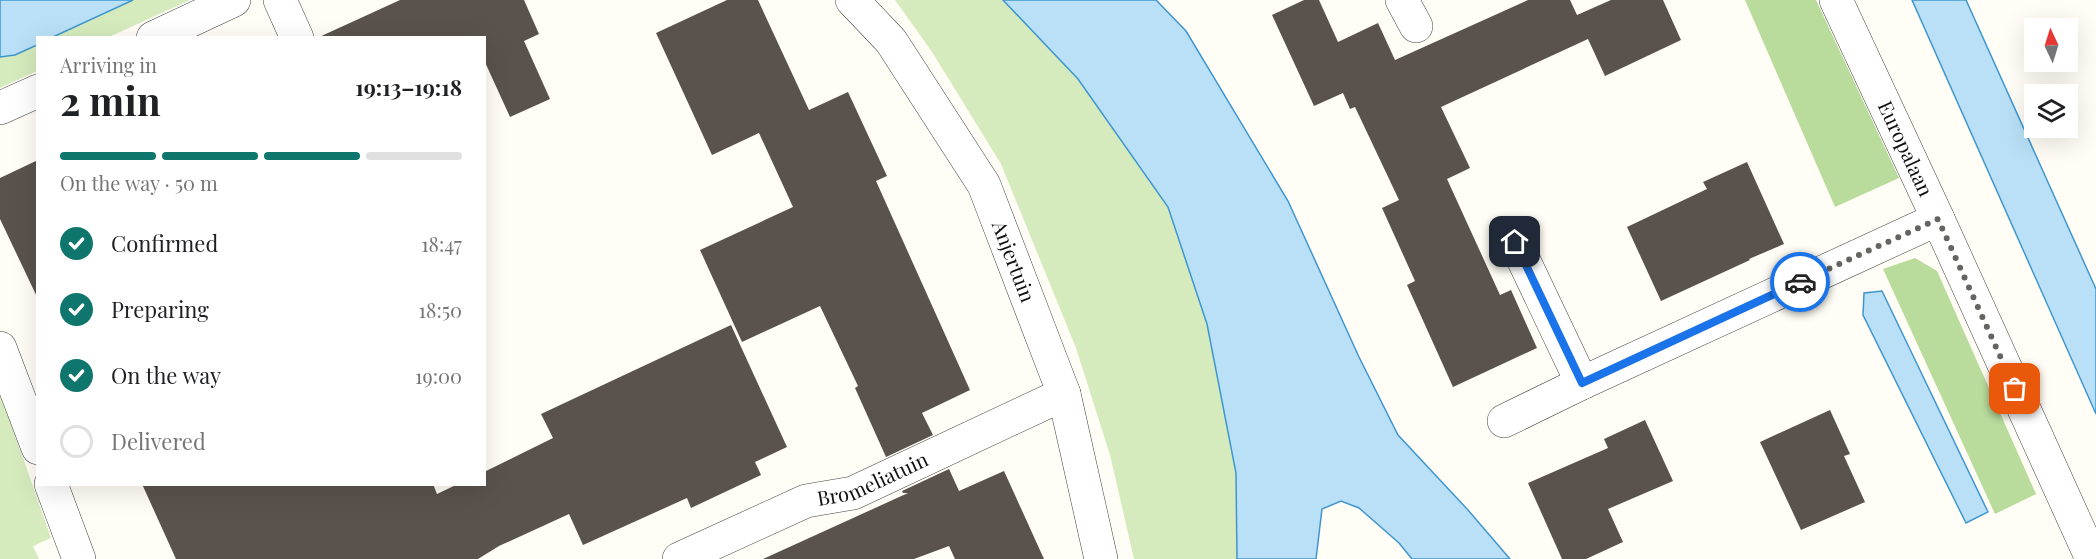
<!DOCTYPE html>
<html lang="en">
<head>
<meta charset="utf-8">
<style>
  body { margin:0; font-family:"Playfair Display",serif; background:#f6f6f6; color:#202124; height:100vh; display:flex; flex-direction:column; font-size:22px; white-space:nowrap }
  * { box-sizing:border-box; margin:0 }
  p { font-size:20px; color:#757577 }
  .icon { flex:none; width:33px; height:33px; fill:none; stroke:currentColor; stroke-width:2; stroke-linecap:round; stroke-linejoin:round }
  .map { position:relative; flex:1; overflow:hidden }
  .sheet { position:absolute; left:36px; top:36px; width:450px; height:450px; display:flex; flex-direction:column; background:#fff; border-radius:0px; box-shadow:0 6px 24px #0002 }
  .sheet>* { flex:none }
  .needle { width:39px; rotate:356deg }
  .tools { position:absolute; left:2024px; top:18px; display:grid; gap:12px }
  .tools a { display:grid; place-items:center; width:54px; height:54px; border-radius:0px; background:#fff; box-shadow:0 6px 24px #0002; font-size:30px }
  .pin { position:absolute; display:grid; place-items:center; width:51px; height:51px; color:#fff; margin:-26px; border-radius:12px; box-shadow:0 3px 9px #0006 }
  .courier { position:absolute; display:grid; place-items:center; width:60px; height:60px; margin:-30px; border:4px solid #1a73e8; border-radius:50%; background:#fff; color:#222; box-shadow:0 2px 8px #0007 }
  .summary em { font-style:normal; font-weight:700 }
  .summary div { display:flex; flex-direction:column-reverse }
  .summary { display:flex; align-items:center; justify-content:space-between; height:102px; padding:0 24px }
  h1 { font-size:39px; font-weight:700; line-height:45px }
  .bar { display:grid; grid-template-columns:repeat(4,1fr); gap:9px 6px; align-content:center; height:72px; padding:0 24px }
  .bar i { height:8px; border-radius:4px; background:#e0e0e0 }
  .bar .current { background:#0f766e }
  .bar p { grid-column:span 4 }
  ol { padding:0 24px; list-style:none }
  li { display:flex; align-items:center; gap:18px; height:66px }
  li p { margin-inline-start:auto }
  li .icon { padding:6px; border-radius:50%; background:#0f766e; color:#fff; stroke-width:4 }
  li:last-child { color:#757577 }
  li i { width:33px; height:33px; border:3px solid #e0e0e0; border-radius:50% }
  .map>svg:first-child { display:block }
  .green { fill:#d5ebbd }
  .forest { fill:#b9dc9c }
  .water { fill:#b9e0f7; stroke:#3f96cf; stroke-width:1.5 }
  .building { fill:#5a524d }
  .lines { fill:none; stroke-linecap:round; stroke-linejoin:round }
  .minor-casing { stroke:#444; stroke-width:34 }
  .minor { stroke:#fff; stroke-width:33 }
  .done { stroke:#646461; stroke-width:6; stroke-dasharray:0 10.8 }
  .route { stroke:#1a73e8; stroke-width:8 }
  .labels { text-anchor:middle; stroke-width:6; stroke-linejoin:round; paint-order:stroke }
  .street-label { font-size:20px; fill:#111; stroke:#fff }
</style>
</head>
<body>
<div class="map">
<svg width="2096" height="559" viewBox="0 0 2096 559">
  <rect width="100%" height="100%" fill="#fffdf5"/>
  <path class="green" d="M 0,0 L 190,0 L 109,37 L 38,38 L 37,71 L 0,88 Z
    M 895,0 L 1003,0 L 1078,79 L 1168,207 L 1207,324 L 1236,473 L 1237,559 L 1134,559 L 1110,455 L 1076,348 L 1001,164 L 932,52 Z
    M 0,392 L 51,538 L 33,546 L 39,559 L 0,559 Z"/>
  <path class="forest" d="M 1745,0 L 1816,0 L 1899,178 L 1835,207 Z
    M 1915,258 L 1937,271 L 2036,494 L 1995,514 L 1883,269 Z"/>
  <path class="water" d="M 0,0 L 133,0 L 53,37 L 38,38 L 37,45 L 15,55 L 0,57 Z
    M 1003,0 L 1156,0 L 1186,31 L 1288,201 L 1359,357 L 1398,435 L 1468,510 L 1510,559 L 1412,559 L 1399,543 L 1359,508 L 1341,501 L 1322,509 L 1316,559 L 1237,559 L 1236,473 L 1207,324 L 1168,207 L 1078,79 Z
    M 1912,0 L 1966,0 L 2096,289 L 2096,414 Z
    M 1882,291 L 1988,512 L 1966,523 L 1863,315 L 1864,293 Z"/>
  <path class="building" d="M 400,0 L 524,0 L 539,34 L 524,41 L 550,99 L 510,117 L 484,60 L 484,38 L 317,38 Z
    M 727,0 L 758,0 L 809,110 L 848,92 L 887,176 L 876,181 L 970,390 L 922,413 L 933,435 L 886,457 L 855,388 L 858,386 L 820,306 L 742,342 L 700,250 L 793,207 L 759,133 L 712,155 L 656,33 Z
    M 1304,0 L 1319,0 L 1338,42 L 1378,23 L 1395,60 L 1528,0 L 1570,0 L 1577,15 L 1611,0 L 1663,0 L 1681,40 L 1605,76 L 1588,39 L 1441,107 L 1470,168 L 1447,179 L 1500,295 L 1511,290 L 1537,348 L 1453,387 L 1407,285 L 1415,281 L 1382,208 L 1399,200 L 1355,107 L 1350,109 L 1343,93 L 1314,106 L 1272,15 Z
    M 38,160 L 38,299 L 0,219 L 0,178 Z
    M 1747,162 L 1784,244 L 1749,259 L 1750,260 L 1661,301 L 1627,227 L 1707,189 L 1703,182 Z
    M 731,325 L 787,447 L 755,462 L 761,475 L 691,508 L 687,498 L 583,545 L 569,514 L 499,546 L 478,559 L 176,559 L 142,484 L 433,484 L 437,494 L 458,484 L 484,484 L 484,472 L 553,438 L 541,414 Z
    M 1830,410 L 1850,454 L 1844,456 L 1865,502 L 1801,530 L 1760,442 Z
    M 1645,420 L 1673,481 L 1608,509 L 1623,542 L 1586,559 L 1562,559 L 1528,483 L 1608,448 L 1604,439 Z
    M 949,469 L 959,491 L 1004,471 L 1044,559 L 955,559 L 949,546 L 914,559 L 763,559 L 908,493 L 903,493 L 902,491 Z"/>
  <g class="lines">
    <g class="minor-casing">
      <g id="minor">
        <path d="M 280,0 L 297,38"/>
        <path id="s1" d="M 852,0 L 891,41 L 984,185 L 1064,394 L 1101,559"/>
        <path d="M 1402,0 L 1416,26"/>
        <path id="s2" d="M 1836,0 L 1938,219 L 2092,559"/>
        <path d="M 153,38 L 234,0"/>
        <path d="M 0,108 L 38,91"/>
        <path d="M 1515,242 L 1582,383"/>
        <path d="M 0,348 L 38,448"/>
        <path d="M 1504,421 L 1582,383 L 1938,219"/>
        <path d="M 51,484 L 79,559"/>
        <path id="s3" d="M 679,559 L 806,501 L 853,493 L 1064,394"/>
      </g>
    </g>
    <use href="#minor" class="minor"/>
  </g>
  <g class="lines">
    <path class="done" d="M 1800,282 L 1938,219 L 2015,389"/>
    <path class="route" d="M 1515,242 L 1582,383 L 1800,282"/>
  </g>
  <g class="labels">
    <g class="street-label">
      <text dy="7" stroke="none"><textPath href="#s2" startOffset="164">Europalaan</textPath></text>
      <text dy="7" stroke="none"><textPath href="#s1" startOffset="310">Anjertuin</textPath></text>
      <text dy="7" stroke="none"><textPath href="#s3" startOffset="210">Bromeliatuin</textPath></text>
    </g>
  </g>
</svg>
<div class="tools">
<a><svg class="needle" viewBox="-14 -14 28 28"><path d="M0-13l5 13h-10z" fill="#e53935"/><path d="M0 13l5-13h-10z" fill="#757577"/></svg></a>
<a><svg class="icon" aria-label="layers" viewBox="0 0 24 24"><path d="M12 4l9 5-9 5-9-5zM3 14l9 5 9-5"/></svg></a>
</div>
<div class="pin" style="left:2015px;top:389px;background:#ea580c"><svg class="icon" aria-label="bag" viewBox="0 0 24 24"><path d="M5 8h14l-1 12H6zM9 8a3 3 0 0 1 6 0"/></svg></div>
<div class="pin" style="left:1515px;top:242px;background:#1f2937"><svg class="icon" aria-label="home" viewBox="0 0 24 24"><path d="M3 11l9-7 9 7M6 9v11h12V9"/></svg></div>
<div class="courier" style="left:1800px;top:282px"><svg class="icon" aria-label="car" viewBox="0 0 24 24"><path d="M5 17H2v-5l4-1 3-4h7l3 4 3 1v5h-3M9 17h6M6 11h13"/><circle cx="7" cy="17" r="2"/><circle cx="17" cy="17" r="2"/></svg></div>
<section class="sheet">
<div class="summary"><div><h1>2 min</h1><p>Arriving in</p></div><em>19:13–19:18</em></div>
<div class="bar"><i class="current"></i><i class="current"></i><i class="current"></i><i></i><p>On the way · 50 m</p></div>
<ol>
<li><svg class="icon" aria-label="check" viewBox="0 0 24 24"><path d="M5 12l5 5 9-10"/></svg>Confirmed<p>18:47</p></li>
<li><svg class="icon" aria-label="check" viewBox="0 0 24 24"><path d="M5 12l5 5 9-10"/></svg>Preparing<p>18:50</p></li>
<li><svg class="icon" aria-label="check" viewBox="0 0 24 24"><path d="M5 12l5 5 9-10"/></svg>On the way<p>19:00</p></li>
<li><i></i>Delivered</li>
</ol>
</section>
</div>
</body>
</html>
